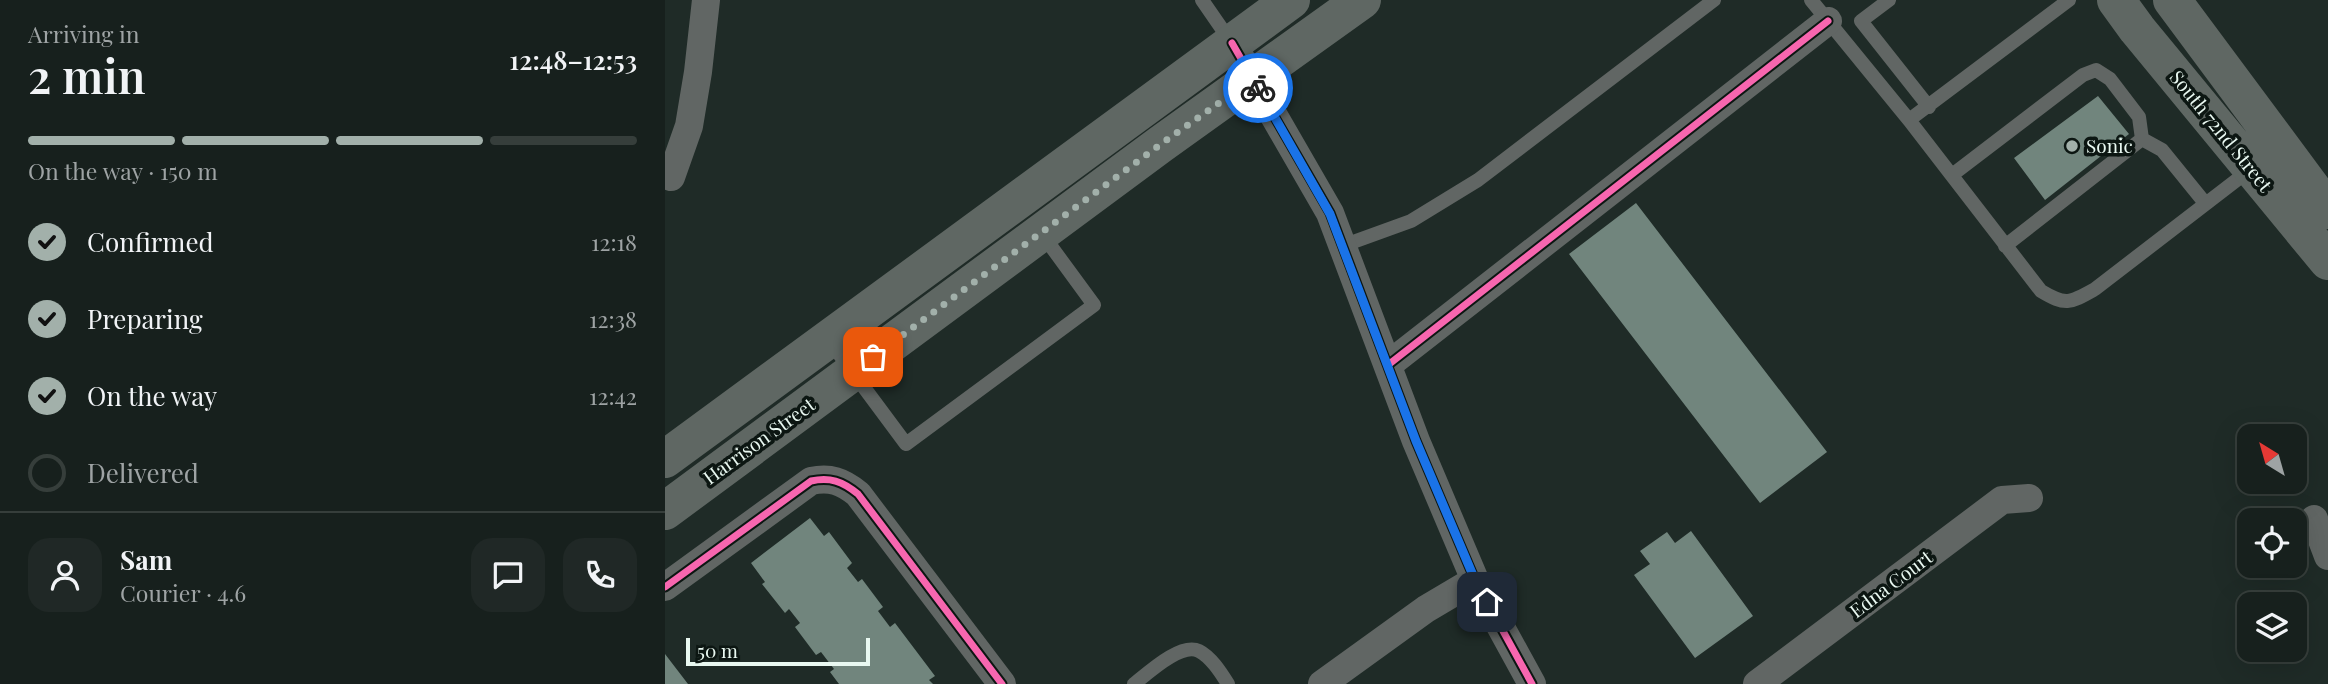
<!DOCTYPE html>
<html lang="en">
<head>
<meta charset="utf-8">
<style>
  body { margin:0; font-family:"Playfair Display",serif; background:#202826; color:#f1f3f6; height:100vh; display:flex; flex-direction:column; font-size:26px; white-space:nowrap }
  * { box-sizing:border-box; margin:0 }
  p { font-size:23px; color:#9ea3a4 }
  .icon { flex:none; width:38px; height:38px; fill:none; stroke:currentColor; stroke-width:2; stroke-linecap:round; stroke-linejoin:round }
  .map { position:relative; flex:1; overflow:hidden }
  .sheet { display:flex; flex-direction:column; background:#17201d; width:665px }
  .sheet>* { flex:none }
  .needle { width:46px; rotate:323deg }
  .controls { position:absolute; left:1572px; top:424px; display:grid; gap:14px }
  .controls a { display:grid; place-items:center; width:70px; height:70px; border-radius:14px; background:#17201d; box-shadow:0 7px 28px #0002,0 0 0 2px #363e3b; font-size:35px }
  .scale { position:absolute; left:21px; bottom:18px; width:184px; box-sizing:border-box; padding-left:7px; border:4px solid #e9f8f1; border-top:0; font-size:19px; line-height:24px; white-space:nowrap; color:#e9f8f1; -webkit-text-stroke:5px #0c1612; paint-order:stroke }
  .pin { position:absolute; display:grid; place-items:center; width:60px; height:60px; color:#fff; margin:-30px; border-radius:14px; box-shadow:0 4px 10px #0006 }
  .courier { position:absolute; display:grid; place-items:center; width:70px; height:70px; margin:-35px; border:5px solid #1a73e8; border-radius:50%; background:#fff; color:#222; box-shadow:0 2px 9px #0007 }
  .head em { font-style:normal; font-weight:600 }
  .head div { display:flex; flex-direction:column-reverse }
  .head { display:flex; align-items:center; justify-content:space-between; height:119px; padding:0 28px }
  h1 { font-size:46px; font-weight:600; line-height:52px }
  .bar { display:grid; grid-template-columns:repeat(4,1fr); gap:10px 7px; align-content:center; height:84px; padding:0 28px }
  .bar i { height:9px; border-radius:5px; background:#363e3b }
  .bar .current { background:#a2b0aa }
  .bar p { grid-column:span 4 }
  .line { display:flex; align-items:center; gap:18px; padding:0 28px; border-top:2px solid #363e3b }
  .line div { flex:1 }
  .round { display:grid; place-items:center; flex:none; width:74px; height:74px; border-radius:21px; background:#202826 }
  ol { padding:0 28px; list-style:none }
  li { display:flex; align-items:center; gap:21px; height:77px }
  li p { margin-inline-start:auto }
  li .icon { padding:7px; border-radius:50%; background:#a2b0aa; color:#111; stroke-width:4 }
  li:last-child { color:#9ea3a4 }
  li i { width:38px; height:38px; border:4px solid #363e3b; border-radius:50% }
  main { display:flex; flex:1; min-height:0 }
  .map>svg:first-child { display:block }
  .building { fill:#71857d }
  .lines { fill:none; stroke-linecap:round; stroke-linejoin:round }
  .service { stroke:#616664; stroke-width:14 }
  .minor { stroke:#616664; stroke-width:28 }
  .primary { stroke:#5f6763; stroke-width:38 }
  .cycleway-casing { stroke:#0c1612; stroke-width:11 }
  .cycleway { stroke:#f766af; stroke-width:7 }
  .done { stroke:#a2b0aa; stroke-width:7; stroke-dasharray:0 12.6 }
  .route { stroke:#1a73e8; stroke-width:9 }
  .poi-dot { fill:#a2b0aa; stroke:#0c1612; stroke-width:2.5 }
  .labels { text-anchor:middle; stroke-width:7; stroke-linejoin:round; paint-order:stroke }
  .street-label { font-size:19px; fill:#e9f8f1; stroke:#0c1612 }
  .poi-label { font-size:19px; fill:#e9f8f1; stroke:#0c1612; text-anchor:start }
</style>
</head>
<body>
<main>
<section class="sheet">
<div class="head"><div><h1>2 min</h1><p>Arriving in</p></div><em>12:48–12:53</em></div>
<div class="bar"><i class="current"></i><i class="current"></i><i class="current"></i><i></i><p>On the way · 150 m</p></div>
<ol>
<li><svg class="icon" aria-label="check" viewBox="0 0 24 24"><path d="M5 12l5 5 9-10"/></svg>Confirmed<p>12:18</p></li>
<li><svg class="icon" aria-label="check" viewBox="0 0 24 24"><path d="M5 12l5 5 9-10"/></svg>Preparing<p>12:38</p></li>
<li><svg class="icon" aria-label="check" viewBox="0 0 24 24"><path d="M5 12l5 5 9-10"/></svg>On the way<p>12:42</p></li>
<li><i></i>Delivered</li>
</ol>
<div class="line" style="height:126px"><a class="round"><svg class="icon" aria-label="person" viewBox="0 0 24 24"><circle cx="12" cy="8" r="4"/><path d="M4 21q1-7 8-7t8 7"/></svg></a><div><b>Sam</b><p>Courier · 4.6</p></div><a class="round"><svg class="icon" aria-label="chat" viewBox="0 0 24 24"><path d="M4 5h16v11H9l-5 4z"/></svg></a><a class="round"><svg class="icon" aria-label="phone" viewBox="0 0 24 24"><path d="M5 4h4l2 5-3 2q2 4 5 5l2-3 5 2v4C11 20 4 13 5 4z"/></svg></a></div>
</section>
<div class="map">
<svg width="1663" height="684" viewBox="0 0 1663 684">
  <rect width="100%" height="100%" fill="#1f2b27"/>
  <path class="building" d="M 1433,96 L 1464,134 L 1380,200 L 1349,158 Z
    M 971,203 L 1162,452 L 1095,503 L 904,254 Z
    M 145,518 L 159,536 L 164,532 L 187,563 L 182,568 L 193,582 L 197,579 L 218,607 L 213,611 L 225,627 L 230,623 L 270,676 L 264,680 L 268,684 L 174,684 L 165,672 L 169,669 L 156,652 L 151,655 L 130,627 L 135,623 L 124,609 L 120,613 L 97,584 L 100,582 L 86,563 Z
    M 1026,531 L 1088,616 L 1030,658 L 969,575 L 985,564 L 975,551 L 1002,532 L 1010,543 Z
    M 0,654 L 23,684 L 0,684 Z"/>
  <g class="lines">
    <path class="service" d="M 537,0 L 566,42
      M 1146,0 L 1244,120 L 1376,291 C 1401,306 1405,303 1430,289 L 1586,169
      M 1224,0 L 1196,21 L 1264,107
      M 1244,120 L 1404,0
      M 1477,139 L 1497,150 L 1540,203
      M 1287,175 L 1418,75 L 1431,70 L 1445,79 L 1474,117 L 1477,139 L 1340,246
      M 677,246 L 746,221 L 813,180 L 1049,0
      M 163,339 L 241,444 L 429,305 L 377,234
      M 469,684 C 483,673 516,642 534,651 C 546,657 556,673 563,684"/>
    <path class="minor" d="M 567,43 L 665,213 L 751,441 L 810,580 L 867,684
      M 6,177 L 24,126 L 33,72 L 41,0
      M 723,365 L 1163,21
      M 1649,519 L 1663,556
      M 0,587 L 146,481 C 165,477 177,481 193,494 L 337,684
      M 657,684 L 761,609 L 810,580
      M 1092,684 L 1337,500 L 1364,498"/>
    <path class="primary" d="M 1451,0 L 1472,29 L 1663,261
      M 1507,0 L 1663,210
      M 0,459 L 626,0
      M 0,511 L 496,144 L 697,0"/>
    <g class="cycleway-casing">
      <path id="cycleway" d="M 567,43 L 665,213 L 751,441 L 810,580 L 867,684
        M 723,365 L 1163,21
        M 0,587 L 146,481 C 165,477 177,481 193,494 L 337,684"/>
    </g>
    <use href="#cycleway" class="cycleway"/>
  </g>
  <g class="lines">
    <path class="done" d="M 208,357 L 496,144 L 588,79 L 593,88"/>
    <path class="route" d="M 593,88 L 665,214 L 751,441 L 810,580 L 822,602"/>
  </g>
  <circle class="poi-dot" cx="1407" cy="146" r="7"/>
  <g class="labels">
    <g class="street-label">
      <text transform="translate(1556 131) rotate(51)" y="7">South 72nd Street</text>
      <text transform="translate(94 441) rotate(-36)" y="7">Harrison Street</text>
      <text transform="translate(1226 584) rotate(-37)" y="7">Edna Court</text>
    </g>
    <g class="poi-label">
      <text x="1421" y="153">Sonic</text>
    </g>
  </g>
</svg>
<div class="controls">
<a><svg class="needle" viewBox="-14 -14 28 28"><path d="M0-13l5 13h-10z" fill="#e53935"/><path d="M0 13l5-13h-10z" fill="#9ea3a4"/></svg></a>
<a><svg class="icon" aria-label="locate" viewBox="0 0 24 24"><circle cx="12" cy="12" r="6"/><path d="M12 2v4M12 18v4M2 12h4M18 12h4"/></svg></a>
<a><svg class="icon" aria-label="layers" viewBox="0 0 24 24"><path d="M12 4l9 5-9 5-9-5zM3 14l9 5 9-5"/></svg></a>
</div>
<div class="scale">50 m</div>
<div class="pin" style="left:208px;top:357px;background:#ea580c"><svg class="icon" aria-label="bag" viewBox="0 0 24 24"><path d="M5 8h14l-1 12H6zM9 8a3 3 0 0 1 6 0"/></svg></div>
<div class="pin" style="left:822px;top:602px;background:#1f2937"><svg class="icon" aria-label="home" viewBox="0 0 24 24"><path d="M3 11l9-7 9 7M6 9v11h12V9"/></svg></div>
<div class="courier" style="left:593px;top:88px"><svg class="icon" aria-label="bike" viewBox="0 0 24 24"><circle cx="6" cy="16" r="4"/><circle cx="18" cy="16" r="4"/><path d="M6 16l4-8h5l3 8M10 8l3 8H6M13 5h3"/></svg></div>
</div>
</main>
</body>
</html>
